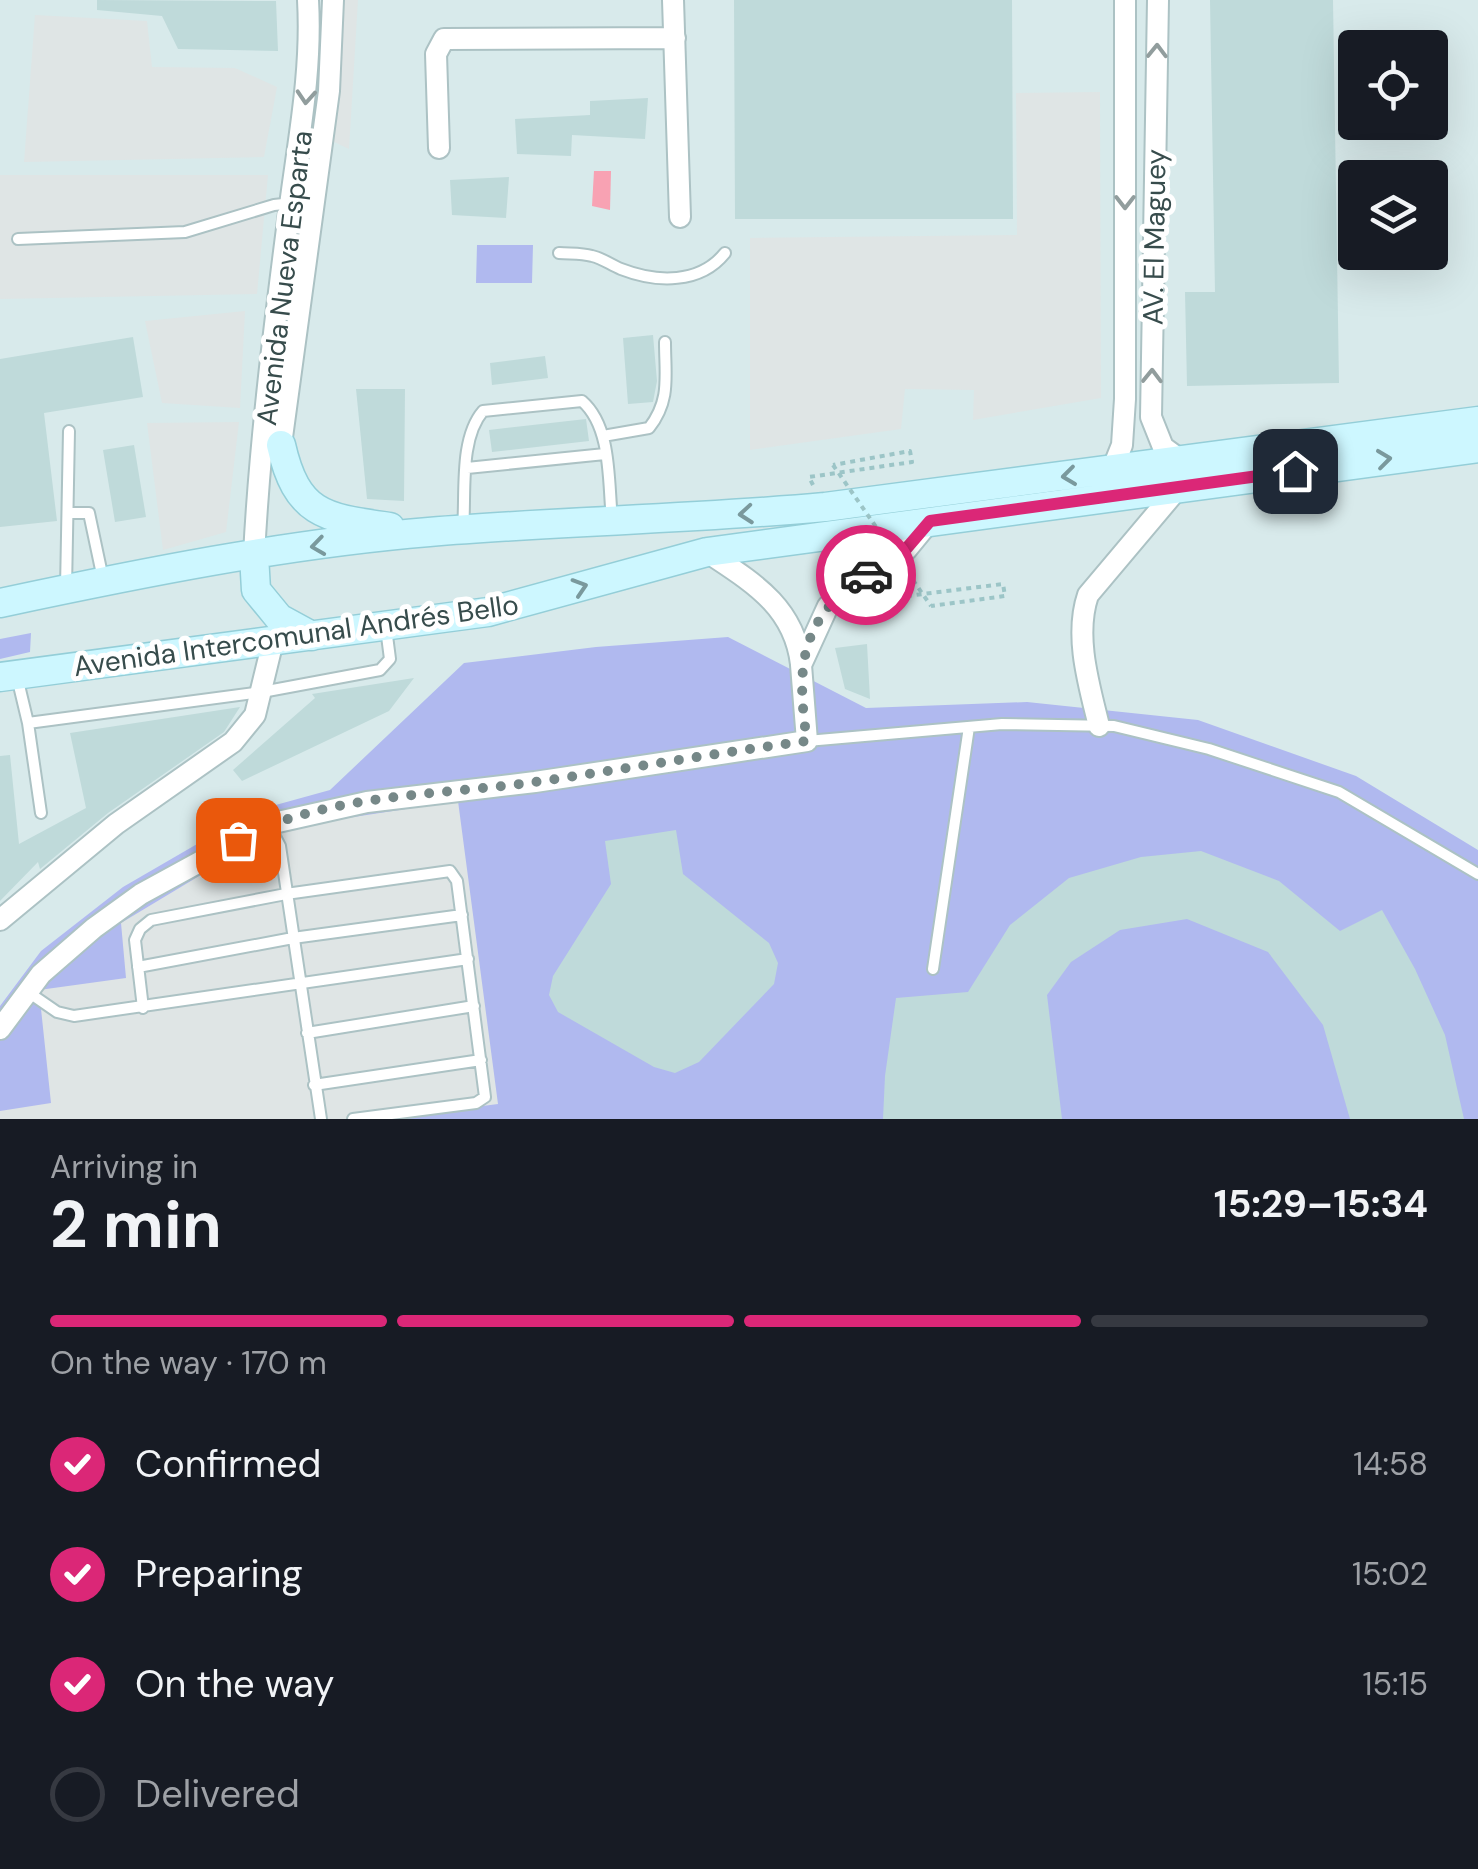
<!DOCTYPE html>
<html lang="en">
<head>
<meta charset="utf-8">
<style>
  body { margin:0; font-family:"DM Sans",sans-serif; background:#20242c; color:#f1f3f6; height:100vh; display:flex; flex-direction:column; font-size:38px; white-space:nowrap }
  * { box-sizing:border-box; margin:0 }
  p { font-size:32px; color:#9ea1a6 }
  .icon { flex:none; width:55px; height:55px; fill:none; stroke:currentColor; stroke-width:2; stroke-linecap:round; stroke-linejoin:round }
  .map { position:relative; height:1119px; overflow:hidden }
  .side { display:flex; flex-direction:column; background:#171b24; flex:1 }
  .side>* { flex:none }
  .tools { position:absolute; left:1338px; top:30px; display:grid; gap:20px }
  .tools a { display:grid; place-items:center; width:110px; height:110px; border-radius:10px; background:#171b24; box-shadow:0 10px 40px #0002; font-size:50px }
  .pin { position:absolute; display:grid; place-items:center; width:85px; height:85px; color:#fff; margin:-42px; border-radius:20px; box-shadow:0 5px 15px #0006 }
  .courier { position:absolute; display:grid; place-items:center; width:100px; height:100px; margin:-50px; border:8px solid #db2777; border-radius:50%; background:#fff; color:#222; box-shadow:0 2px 12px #0007 }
  .headline em { font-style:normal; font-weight:700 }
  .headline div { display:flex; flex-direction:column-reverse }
  .headline { display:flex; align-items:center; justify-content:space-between; height:170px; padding:0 50px }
  h1 { font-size:65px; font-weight:700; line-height:75px }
  .bar { display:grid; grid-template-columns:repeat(4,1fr); gap:15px 10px; align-content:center; height:120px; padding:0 50px }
  .bar i { height:12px; border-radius:8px; background:#363941 }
  .bar .on { background:#db2777 }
  .bar p { grid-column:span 4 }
  ol { padding:0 50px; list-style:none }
  li { display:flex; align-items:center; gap:30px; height:110px }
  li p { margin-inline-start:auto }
  li .icon { padding:10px; border-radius:50%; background:#db2777; color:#fff; stroke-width:4 }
  li:last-child { color:#9ea1a6 }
  li i { width:55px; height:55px; border:5px solid #363941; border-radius:50% }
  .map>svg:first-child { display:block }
  .residential { fill:#d8eaeb; fill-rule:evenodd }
  .green { fill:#b0b9ef }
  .parking { fill:#dfe5e5 }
  .water { fill:#f8a2b3 }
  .building { fill:#bfdada }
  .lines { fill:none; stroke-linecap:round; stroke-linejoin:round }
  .service-casing { stroke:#acc2c4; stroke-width:14 }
  .minor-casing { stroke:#acc2c4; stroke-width:24 }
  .secondary-casing { stroke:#94ced8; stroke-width:31 }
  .path { stroke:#9cc5c7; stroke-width:4; stroke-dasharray:5 5; stroke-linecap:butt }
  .service { stroke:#fff; stroke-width:10 }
  .minor { stroke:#fff; stroke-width:20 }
  .secondary { stroke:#cdf7ff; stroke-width:28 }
  .path-bridge { stroke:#9cc5c7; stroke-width:4; stroke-dasharray:5 5; stroke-linecap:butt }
  .oneway { stroke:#919d9d }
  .oneway2 { stroke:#7a999d }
  .done { stroke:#768888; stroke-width:10; stroke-dasharray:0 18 }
  .route { stroke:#db2777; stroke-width:12 }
  .labels { text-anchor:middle; stroke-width:10; stroke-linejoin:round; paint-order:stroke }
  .street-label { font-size:28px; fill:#374c4c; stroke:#fff }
</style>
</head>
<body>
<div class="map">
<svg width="1478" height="1119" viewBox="0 0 1478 1119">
  <rect width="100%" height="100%" fill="#ebf6f7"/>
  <path class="residential" d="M 0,0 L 1478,0 L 1478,1119 L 0,1119 ZM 1355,48 L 1430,48 L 1430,122 L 1355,122 ZM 1355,178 L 1430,178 L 1430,252 L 1355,252 Z"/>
  <path class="green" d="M 477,245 L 533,245 L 532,283 L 476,283 Z
    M 31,633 L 30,652 L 0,659 L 0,639 Z
    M 728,637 L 866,708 L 1027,702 L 1198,720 L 1356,776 L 1478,850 L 1478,1119 L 0,1119 L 0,1006 L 41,951 L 123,887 L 254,811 L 330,790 L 464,663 L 596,647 Z"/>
  <path class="parking" d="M 340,0 L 358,0 L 349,149 L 330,140 Z
    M 35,15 L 147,21 L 152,67 L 235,68 L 277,87 L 264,157 L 24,162 Z
    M 1100,92 L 1101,398 L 973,420 L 974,390 L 905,389 L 901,429 L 750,450 L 750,238 L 1017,235 L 1016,93 Z
    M 0,175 L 268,175 L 257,294 L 0,299 Z
    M 245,311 L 240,408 L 162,403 L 145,321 Z
    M 239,422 L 226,532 L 163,550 L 147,423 Z
    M 458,801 L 498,1104 L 382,1119 L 0,1119 L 0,1111 L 51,1103 L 39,990 L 126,978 L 121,923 L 254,843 L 295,826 Z"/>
  <path class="water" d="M 594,171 L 611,171 L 610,210 L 592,206 Z"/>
  <path class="building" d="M 97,0 L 276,1 L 278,51 L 178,49 L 162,16 L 97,10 Z
    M 734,0 L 1012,0 L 1013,219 L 735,219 Z
    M 1210,0 L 1333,0 L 1339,383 L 1187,386 L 1185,292 L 1215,292 Z
    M 648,98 L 645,139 L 572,135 L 571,156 L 517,154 L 515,119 L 590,115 L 590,101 Z
    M 509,177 L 506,218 L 452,215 L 450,180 Z
    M 653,335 L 657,381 L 653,402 L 628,404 L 623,338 Z
    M 133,337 L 143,397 L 44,413 L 57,521 L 0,527 L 0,359 Z
    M 545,356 L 548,378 L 492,385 L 490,363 Z
    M 356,389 L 405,389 L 404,501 L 367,499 Z
    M 586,419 L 589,441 L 492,452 L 489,430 Z
    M 134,445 L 146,517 L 115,522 L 103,450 Z
    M 867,644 L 870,699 L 845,689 L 835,648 Z
    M 414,678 L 389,711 L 242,781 L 233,770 L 315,698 L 312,694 Z
    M 240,707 L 224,732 L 108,813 L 40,869 L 38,862 L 0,901 L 0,756 L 10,755 L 19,844 L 86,808 L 70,733 Z
    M 676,830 L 683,874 L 769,943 L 778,963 L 774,984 L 699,1062 L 675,1073 L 654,1067 L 558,1012 L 549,995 L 553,976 L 611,884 L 605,841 Z
    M 1201,851 L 1279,881 L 1340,931 L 1382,910 L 1415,969 L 1445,1035 L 1464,1119 L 1350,1119 L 1323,1025 L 1268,952 L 1187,919 L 1120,930 L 1071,962 L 1047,995 L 1062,1119 L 883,1119 L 885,1076 L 896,998 L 968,992 L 1010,925 L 1069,878 L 1141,857 Z"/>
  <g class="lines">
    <g class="service-casing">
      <path id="service" d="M 18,239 L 185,232 L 274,205 L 293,203
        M 559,253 C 570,254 581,253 592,256 C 602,258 611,265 621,269 C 657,283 700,284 725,253
        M 603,436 L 649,428 C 671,400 665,376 665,342
        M 467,468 L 605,454
        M 68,513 L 89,513 L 103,579
        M 463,529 C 466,493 459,439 483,411 L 582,401 C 612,427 608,482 612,519
        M 66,588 L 69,431
        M 17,677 L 28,723 L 41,813
        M 28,723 L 262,692 L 380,670 L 390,659 L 386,628
        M 807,741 L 1002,724 L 1114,726 L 1209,749 L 1339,792 L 1478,874
        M 269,825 L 280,846 L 321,1119
        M 138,967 L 293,938 L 462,915
        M 933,969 L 969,727
        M 28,992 L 57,1012 L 74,1016 L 468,959
        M 143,1008 L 135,940 L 140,929 L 151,920 L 286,894 L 450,871 L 457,881 L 485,1097 L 476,1103 L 353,1119
        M 307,1033 L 474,1006
        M 314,1085 L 481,1060"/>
    </g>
    <g class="minor-casing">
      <path id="minor" d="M 673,0 L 680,217
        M 1158,0 L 1151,417 L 1163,447 L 1182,461
        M 439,148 L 436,54 L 444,39 L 675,38
        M 281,445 L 329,91 L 333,0
        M 1112,470 L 1122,445 L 1125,399 L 1125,0
        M 707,552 C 752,582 794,606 801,664
        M 254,555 C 260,439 275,321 290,205 C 299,136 312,70 308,0
        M 1099,726 C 1089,685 1074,636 1088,595 L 1179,487
        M 0,920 L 116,824 L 233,742 L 255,715 L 273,641
        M 0,1029 L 41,974 L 94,928 L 141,894 L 269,824 L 367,802 L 535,782 L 807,741 L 801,665 L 828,606 L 907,549 L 930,521"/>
    </g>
    <g class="secondary-casing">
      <path id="secondary" d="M 281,445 C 297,516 326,518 390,527
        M 254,555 L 256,590 L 279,618 L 312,636
        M 0,603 C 141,573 285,544 429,532 C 561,521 693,519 825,507 L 1478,421
        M 0,677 L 488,612 L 707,552 L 1478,448"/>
    </g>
    <path class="path" d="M 813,485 L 809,477 L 912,462 L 910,451 L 833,465
      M 867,601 L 1003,584 L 1005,596 L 931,606"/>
    <use href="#service" class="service"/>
    <use href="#minor" class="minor"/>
    <use href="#secondary" class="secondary"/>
    <path class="path-bridge" d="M 833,465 L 931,606"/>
  </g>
  <defs><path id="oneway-chevron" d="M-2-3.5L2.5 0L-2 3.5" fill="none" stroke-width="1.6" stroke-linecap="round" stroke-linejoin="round" transform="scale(2.5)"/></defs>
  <g class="oneway">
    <use href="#oneway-chevron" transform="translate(1157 51) rotate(-89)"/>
    <use href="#oneway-chevron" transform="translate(306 97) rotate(94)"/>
    <use href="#oneway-chevron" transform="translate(1125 202) rotate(90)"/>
    <use href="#oneway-chevron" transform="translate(1152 376) rotate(-89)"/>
  </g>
  <g class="oneway2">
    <use href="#oneway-chevron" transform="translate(1384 459) rotate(-7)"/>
    <use href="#oneway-chevron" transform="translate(1069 476) rotate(173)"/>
    <use href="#oneway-chevron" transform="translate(746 514) rotate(175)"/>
    <use href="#oneway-chevron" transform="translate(318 546) rotate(172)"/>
    <use href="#oneway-chevron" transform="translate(580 587) rotate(-18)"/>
  </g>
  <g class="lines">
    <path class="done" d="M 238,840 C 327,793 436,796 535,782 C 626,769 716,753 807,741 C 796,667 799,619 866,575"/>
    <path class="route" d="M 866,575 L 906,549 L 930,521 L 1295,471"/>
  </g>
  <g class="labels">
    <g class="street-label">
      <text transform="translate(1154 237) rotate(-89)" y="10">AV. El Maguey</text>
      <text transform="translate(284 278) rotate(-83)" y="10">Avenida Nueva Esparta</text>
      <text transform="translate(296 635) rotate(-8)" y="10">Avenida Intercomunal Andrés Bello</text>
    </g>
  </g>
</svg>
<div class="tools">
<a><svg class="icon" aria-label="locate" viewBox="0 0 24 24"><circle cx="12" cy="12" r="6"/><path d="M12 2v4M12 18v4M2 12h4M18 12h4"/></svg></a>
<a><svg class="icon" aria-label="layers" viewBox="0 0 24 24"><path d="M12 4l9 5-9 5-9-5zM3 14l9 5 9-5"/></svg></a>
</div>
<div class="pin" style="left:238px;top:840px;background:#ea580c"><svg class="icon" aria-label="bag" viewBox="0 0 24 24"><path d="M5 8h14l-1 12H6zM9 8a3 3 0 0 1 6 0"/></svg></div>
<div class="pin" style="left:1295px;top:471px;background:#1f2937"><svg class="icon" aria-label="home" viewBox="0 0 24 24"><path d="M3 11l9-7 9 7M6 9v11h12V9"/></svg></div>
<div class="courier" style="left:866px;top:575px"><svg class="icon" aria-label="car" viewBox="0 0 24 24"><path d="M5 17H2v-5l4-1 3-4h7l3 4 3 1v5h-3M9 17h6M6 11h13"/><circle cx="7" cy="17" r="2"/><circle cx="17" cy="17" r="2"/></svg></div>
</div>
<section class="side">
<div class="headline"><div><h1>2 min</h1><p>Arriving in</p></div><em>15:29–15:34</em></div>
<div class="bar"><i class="on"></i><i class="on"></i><i class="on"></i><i></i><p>On the way · 170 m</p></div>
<ol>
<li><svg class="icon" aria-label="check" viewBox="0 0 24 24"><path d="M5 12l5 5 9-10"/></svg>Confirmed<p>14:58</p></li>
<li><svg class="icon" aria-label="check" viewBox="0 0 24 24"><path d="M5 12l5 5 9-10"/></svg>Preparing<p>15:02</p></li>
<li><svg class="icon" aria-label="check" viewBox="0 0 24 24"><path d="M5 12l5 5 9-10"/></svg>On the way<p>15:15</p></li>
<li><i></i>Delivered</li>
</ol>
</section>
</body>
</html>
